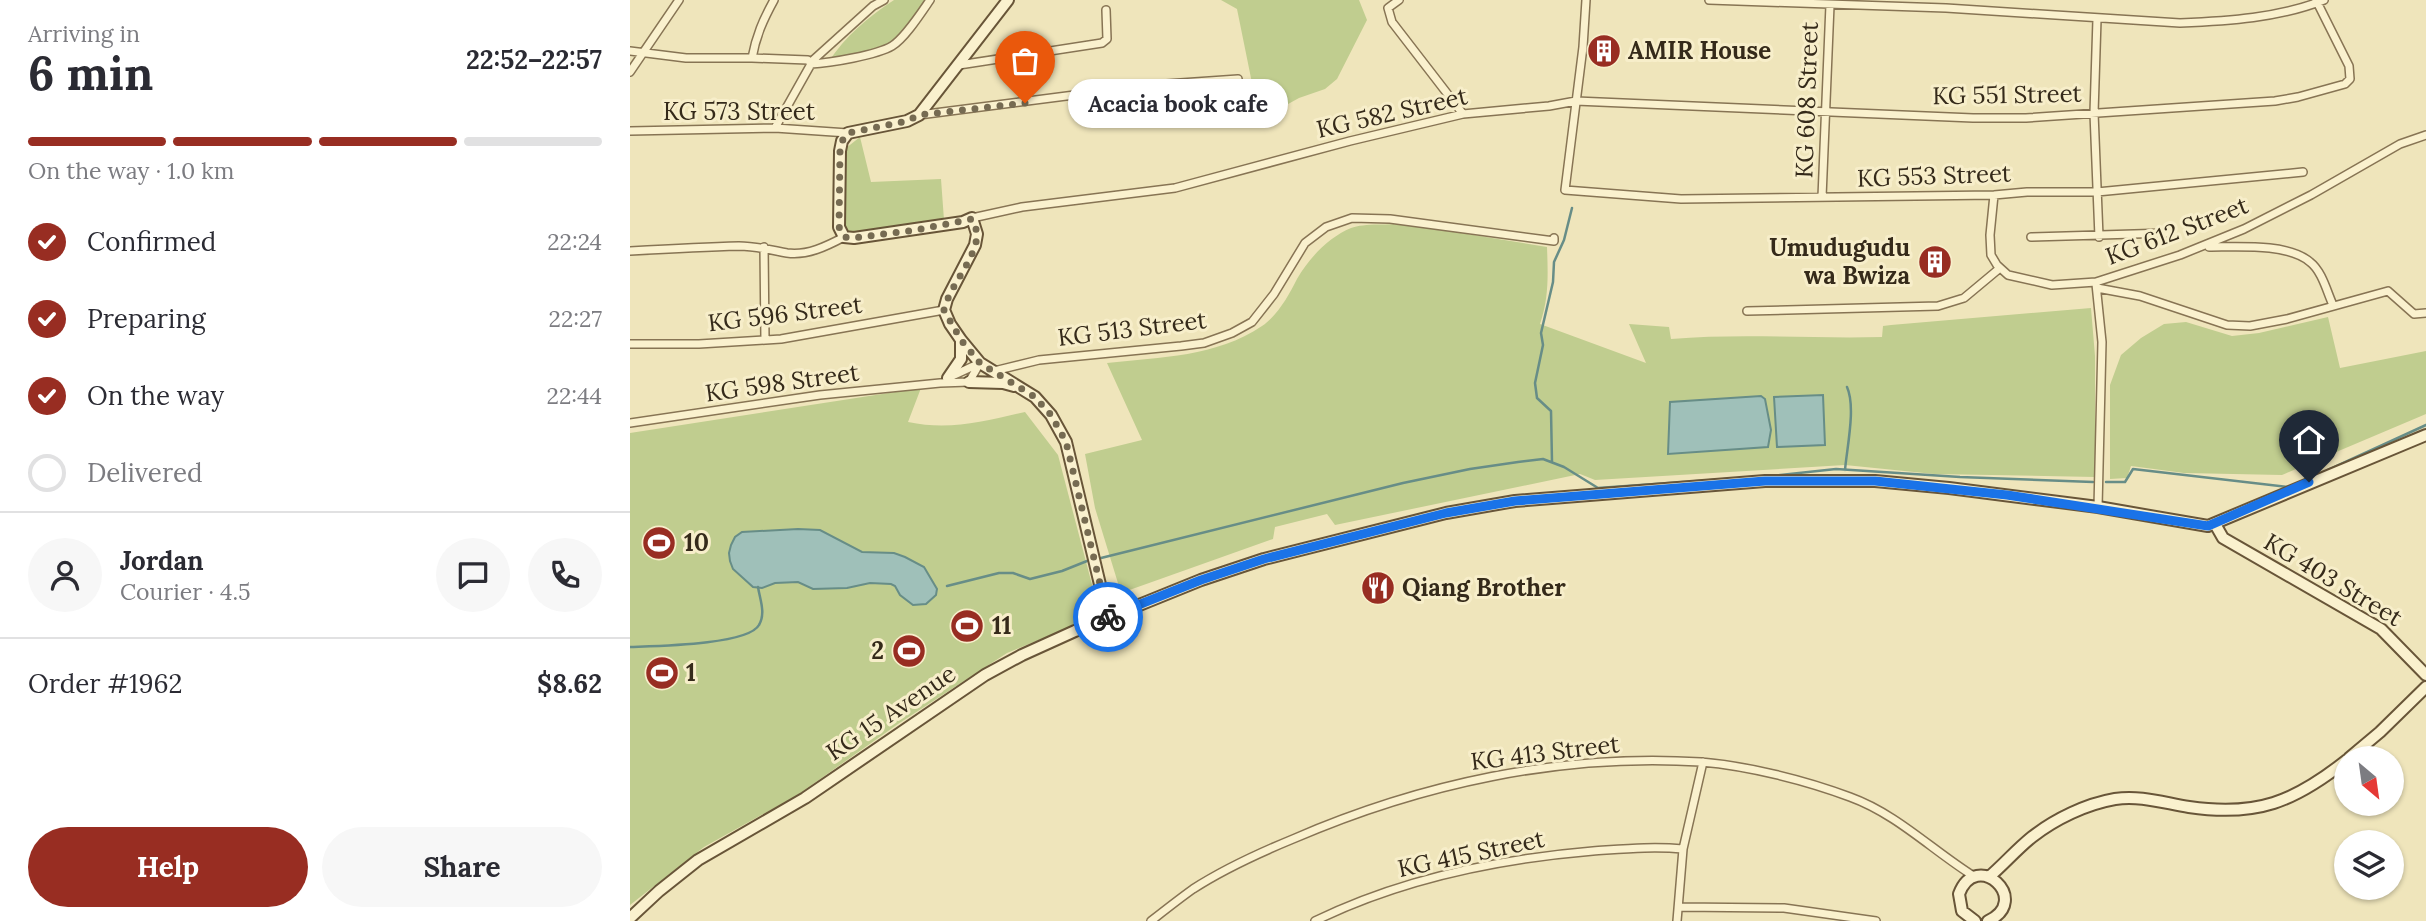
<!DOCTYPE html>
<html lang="en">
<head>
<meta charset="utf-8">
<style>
  body { margin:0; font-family:Lora,serif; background:#f7f7f7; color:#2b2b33; height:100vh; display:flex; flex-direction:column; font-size:26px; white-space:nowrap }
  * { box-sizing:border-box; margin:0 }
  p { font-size:23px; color:#7c7c81 }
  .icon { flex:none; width:38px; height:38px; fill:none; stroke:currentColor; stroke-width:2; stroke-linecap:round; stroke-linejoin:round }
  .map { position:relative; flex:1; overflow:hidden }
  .panel { display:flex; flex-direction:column; background:#fff; width:630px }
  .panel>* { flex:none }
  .needle { width:46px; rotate:151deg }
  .tools { position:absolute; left:1704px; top:746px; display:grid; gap:14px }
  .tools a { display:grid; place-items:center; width:70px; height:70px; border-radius:50%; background:#fff; box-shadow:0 2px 5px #0004; font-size:35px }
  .pin { position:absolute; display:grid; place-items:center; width:60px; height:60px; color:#fff; margin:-72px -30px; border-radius:50% 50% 50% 0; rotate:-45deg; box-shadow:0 0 7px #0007 }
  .pin .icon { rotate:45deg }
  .courier { position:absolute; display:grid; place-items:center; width:70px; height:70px; margin:-35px; border:5px solid #1a73e8; border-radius:50%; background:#fff; color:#222; box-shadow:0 2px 9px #0007 }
  .bubble { position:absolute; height:49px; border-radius:24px; background:#fff; box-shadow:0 2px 5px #0004; font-size:23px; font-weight:800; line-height:49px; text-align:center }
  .overview em { font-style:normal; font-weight:800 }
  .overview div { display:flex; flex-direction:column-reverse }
  .overview { display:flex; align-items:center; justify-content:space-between; height:119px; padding:0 28px }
  h1 { font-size:46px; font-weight:800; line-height:52px }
  .bar { display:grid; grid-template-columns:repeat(4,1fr); gap:10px 7px; align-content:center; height:84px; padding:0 28px }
  .bar i { height:9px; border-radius:5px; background:#e1e1e2 }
  .bar .active { background:#982d22 }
  .bar p { grid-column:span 4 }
  .line { display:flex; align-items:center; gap:18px; padding:0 28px; border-top:2px solid #e1e1e2 }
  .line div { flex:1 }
  .round { display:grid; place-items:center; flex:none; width:74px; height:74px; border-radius:37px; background:#f7f7f7 }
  ol { padding:0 28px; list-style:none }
  li { display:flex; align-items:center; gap:21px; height:77px }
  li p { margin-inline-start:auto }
  li .icon { padding:7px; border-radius:50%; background:#982d22; color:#fff; stroke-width:4 }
  li:last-child { color:#7c7c81 }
  li i { width:38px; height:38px; border:4px solid #e1e1e2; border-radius:50% }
  .button { display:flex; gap:14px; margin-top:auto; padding:14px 28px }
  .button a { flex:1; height:80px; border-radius:42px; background:#982d22; color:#fff; font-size:28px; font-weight:800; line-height:80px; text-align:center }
  .button a+a { background:#f7f7f7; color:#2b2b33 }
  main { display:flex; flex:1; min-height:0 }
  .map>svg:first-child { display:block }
  .green { fill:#c0cd8f }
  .water { fill:#9fc0b9; stroke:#678d87; stroke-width:2 }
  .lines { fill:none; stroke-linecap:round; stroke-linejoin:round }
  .stream { stroke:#678d87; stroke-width:2.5 }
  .street-casing { stroke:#877454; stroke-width:10 }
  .secondary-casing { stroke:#685538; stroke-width:14 }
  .street { stroke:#faf1ce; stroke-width:7 }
  .secondary { stroke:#faf1ce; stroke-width:10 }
  .done { stroke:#766b52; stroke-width:7; stroke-dasharray:0 12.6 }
  .route { stroke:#1a73e8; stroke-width:9 }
  .labels { text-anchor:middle; stroke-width:6; stroke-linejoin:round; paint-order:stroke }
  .poi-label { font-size:24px; font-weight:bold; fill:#352a1a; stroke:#f7eeca; text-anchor:start }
  .street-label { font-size:24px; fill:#352a1a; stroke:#f7eeca }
</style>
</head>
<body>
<main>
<section class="panel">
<div class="overview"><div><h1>6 min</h1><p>Arriving in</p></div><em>22:52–22:57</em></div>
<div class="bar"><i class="active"></i><i class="active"></i><i class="active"></i><i></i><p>On the way · 1.0 km</p></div>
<ol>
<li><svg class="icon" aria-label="check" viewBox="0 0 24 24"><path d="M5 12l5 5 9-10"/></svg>Confirmed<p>22:24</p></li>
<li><svg class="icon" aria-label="check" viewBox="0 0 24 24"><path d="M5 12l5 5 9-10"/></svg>Preparing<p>22:27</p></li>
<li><svg class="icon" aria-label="check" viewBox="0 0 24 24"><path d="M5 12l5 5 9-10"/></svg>On the way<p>22:44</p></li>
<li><i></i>Delivered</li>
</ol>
<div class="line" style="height:126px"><a class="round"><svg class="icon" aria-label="person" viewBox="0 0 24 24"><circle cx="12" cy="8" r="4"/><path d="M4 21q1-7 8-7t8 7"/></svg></a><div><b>Jordan</b><p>Courier · 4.5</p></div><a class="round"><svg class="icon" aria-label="chat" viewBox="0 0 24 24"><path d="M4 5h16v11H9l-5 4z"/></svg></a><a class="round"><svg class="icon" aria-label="phone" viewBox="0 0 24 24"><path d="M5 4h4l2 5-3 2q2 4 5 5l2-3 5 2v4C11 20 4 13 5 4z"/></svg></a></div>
<div class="line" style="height:91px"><div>Order #1962</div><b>$8.62</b></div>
<div class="button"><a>Help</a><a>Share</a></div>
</section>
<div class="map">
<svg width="1796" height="921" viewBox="0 0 1796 921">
  <rect width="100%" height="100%" fill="#efe5bb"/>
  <path class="green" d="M 264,0 L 299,0 L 260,49 L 199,61 C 215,37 239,16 264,0 Z
    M 591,0 L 729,0 L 737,20 L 707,79 L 695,89 L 669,98 L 640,114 L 627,115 L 619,93 L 622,83 L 607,9 Z
    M 230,137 L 241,182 L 311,179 L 314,220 L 305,220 L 296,231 L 216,241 L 207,232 L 211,152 Z
    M 775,224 L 917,247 C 918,275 919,298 910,324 L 1016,363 L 999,324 L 1039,327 L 1041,339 C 1112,333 1182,339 1252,337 L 1253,326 L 1261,325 L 1461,308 L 1465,356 L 1465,477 L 1304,474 L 1215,465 L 965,480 L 950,474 L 705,525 L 697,514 L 645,527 L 643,539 L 491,593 L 465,508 L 455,454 L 512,440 L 477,363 C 531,357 586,357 632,326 C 648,315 659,295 667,279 C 679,258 699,237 721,228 C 734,223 761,225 775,224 Z
    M 1698,317 L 1710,368 L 1796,351 L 1796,414 L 1652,475 L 1554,473 L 1501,466 L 1497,478 L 1480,479 L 1480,385 L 1491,355 L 1511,338 L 1534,324 L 1556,322 L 1602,336 L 1629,333 Z
    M 291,388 L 278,422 C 320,431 355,421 395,412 L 428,455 L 470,615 L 377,653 L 268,724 L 169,794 L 74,847 L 0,905 L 0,433 Z"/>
  <path class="water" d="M 1193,395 L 1195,445 L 1147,447 L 1144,397 Z
    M 1131,396 L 1135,399 L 1141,430 L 1138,447 L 1038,454 L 1040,402 Z
    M 168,529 L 190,530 L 232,552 L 264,553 L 275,557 L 294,567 L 307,589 L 306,595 L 296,604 L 283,605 L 270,595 L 265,586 L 261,584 L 240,583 L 217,588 L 183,589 L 168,582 L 145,583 L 132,588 L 123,587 L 103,569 L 100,561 L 99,553 L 101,545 L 105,537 L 112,532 Z"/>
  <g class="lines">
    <path class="stream" d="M 922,462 L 921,411 L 907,398 L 905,383 L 913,345 L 911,333 L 923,282 L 924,262 L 934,240 L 942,208
      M 1215,470 C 1217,447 1226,407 1217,387
      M 1698,470 L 1796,425
      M 1141,476 L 1206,469 L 1330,477 L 1463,482
      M 1476,482 L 1495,482 L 1503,469 L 1659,487
      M 471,558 L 773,483 L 840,469 L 888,462 L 913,459 L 934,467 L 968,488 L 1096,479
      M 317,586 L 369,573 L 383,573 L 400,579 L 432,571 L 457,561
      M 0,647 C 24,646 118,645 129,625 C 136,613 130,600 128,587"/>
    <g class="street-casing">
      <path id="street" d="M 144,0 C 133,20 126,36 122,58 L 178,60 L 181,64 L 145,128
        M 769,0 L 758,8 L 762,22 L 833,114
        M 956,0 L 953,47 L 935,190 L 1051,199 L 1364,195 L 1397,192 L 1467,192 L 1673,172
        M 1079,0 L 1316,8 L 1550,23 C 1598,21 1649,18 1694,0
        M 1467,19 L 1464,113 L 1469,237
        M 0,51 L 56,58 L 122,58
        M 181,62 L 243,6 L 254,0
        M 181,64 C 200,63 247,55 262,46 C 275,38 291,13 300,0
        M 329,65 L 472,43 L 477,39 L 476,10
        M 0,72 L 49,0
        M 289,115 L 522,85 L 608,79
        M 0,131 L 145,128 L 218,133
        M 1364,195 L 1360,235 L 1361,255 L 1367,265 L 1378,275 L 1422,285 L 1466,282 L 1550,255 L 1614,229 L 1681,195 L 1770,144 L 1796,135
        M 1192,197 L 1200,5
        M 342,218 L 392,207 L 545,188 L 720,141 L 833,114 L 919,106 L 946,101 L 1343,118 L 1396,118 L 1645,101 L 1668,97 L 1715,84 L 1720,79 L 1719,66 L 1686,0
        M 1401,237 L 1538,233
        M 134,247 L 135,340
        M 1579,247 C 1607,247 1658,243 1680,262 C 1692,271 1697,292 1703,305
        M 0,251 C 36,249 73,247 109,246 C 126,246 141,250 157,253 C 177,256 197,246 214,237
        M 1466,284 L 1472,342 L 1468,507
        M 1467,288 L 1510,296 L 1597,325 L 1620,326 L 1657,319 L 1758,291 L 1784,314 L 1796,313
        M 1117,311 L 1308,306 L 1334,298 L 1370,268
        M 0,344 L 69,344 L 151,339 L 314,310
        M 364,371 L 409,360 L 551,346 L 574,343 L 602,333 L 622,322 L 644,294 L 675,243 L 696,227 L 722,218 L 760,219 L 924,241 L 924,238
        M 320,377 L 350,363
        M 0,423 L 190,395 L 310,383 L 339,382 L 350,363
        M 1049,907 L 1154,908 L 1246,921
        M 521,921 C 535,910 549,899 563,889 C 594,869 629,853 663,839 C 790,784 931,753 1071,762 C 1118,766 1175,780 1220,797 C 1267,814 1303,851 1345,877
        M 685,921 C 771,879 868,859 963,851 C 993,849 1022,846 1053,849
        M 1047,921 L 1053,849 L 1073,762"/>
    </g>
    <g class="secondary-casing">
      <path id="secondary" d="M 378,0 L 289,115 L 277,121 L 218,133 L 212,141 L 210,151 L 209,227 L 214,237 L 224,238 L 333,222 L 342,218 L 347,234 L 345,245 L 317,299 L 314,310 L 320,324 L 331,340 L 350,363 L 405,397 L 421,415 L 436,442 L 478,618
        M 318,378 L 331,359 L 331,340
        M 339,382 L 373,383 L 384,386
        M 1585,524 L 1593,538 L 1751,629 L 1796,675
        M 1719,758 L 1750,732 L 1796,687
        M 1359,877 C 1374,864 1387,849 1402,837 C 1425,819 1456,804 1485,799 C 1510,795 1534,803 1559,807 C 1627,817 1664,802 1717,760
        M 0,918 L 29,891 L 68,860 L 175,798 L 355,675 L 392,655 L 445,631 L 571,580 L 634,559 L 816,513 L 885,501 L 1135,481 L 1245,481 L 1319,488 L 1468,507 L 1578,526 L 1796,435
        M 1345,921 L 1332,911 L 1329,894 C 1346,848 1403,900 1358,921"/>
    </g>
    <use href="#street" class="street"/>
    <use href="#secondary" class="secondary"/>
  </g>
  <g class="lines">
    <path class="done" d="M 395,103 L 289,115 L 277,121 L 218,133 L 212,141 L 210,151 L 209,227 L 214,237 L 223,238 L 286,230 L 342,219 C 344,224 347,230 347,235 C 346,259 320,285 314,310 L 331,340 L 350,363 L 405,397 L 421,415 L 436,442 L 478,617"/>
    <path class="route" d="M 478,617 L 571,580 L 634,559 L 816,513 L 885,501 L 1135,481 L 1245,481 L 1377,495 L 1578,526 L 1679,482"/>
  </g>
  <defs>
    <g id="building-disc" transform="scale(1.75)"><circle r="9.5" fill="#982d22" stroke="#f7eeca"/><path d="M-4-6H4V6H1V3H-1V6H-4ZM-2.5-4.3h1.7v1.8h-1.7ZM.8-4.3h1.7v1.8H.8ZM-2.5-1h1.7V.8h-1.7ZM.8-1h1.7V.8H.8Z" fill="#fff"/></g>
    <g id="stadium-disc" transform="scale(1.75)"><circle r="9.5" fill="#982d22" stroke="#f7eeca"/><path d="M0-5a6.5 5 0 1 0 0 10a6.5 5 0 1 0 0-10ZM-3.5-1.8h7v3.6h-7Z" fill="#fff"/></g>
    <g id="restaurant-disc" transform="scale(1.75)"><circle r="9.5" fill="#982d22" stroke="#f7eeca"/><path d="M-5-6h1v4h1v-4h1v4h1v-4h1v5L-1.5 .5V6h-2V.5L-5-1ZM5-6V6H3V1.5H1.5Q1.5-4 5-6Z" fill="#fff"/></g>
  </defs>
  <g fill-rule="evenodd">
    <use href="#building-disc" x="974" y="51"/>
    <use href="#building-disc" x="1305" y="262"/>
    <use href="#stadium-disc" x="29" y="543"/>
    <use href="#restaurant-disc" x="748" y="588"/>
    <use href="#stadium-disc" x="337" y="626"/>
    <use href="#stadium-disc" x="279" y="651"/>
    <use href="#stadium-disc" x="32" y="673"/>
  </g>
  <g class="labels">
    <g class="poi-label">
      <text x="998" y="59">AMIR House</text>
      <text x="1280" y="256" text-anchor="end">Umudugudu<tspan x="1280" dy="28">wa Bwiza</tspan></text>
      <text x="54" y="551">10</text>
      <text x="772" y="596">Qiang Brother</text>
      <text x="362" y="634">11</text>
      <text x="254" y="659" text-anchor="end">2</text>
      <text x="56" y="681">1</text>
    </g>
    <g class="street-label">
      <text transform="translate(1377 95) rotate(-1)" y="8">KG 551 Street</text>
      <text transform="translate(1177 100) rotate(-88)" y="8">KG 608 Street</text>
      <text x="109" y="120">KG 573 Street</text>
      <text transform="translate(762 113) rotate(-13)" y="8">KG 582 Street</text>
      <text transform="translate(1304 176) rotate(-2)" y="8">KG 553 Street</text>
      <text transform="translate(1547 231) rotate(-21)" y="8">KG 612 Street</text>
      <text transform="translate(155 314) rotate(-7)" y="8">KG 596 Street</text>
      <text transform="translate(502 329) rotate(-7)" y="8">KG 513 Street</text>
      <text transform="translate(152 383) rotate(-8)" y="8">KG 598 Street</text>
      <text transform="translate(1703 580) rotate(31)" y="8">KG 403 Street</text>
      <text transform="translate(261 713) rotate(-34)" y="8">KG 15 Avenue</text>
      <text transform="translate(915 753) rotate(-7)" y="8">KG 413 Street</text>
      <text transform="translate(841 854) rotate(-12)" y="8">KG 415 Street</text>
    </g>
  </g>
</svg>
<div class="tools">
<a><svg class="needle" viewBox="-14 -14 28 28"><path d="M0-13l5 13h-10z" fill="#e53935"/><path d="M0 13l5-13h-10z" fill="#7c7c81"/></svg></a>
<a><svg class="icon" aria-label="layers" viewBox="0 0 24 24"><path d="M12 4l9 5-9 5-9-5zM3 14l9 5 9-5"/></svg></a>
</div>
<div class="pin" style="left:395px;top:103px;background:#ea580c"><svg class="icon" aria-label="bag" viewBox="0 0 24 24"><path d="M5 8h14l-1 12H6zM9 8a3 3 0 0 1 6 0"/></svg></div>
<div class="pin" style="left:1679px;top:482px;background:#1f2937"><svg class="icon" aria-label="home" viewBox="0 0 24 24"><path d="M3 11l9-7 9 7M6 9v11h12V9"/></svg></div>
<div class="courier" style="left:478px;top:617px"><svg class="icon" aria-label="bike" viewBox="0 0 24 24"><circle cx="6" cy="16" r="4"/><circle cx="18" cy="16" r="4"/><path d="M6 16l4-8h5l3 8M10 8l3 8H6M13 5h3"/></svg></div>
<div class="bubble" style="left:438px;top:79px;width:220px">Acacia book cafe</div>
</div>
</main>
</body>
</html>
